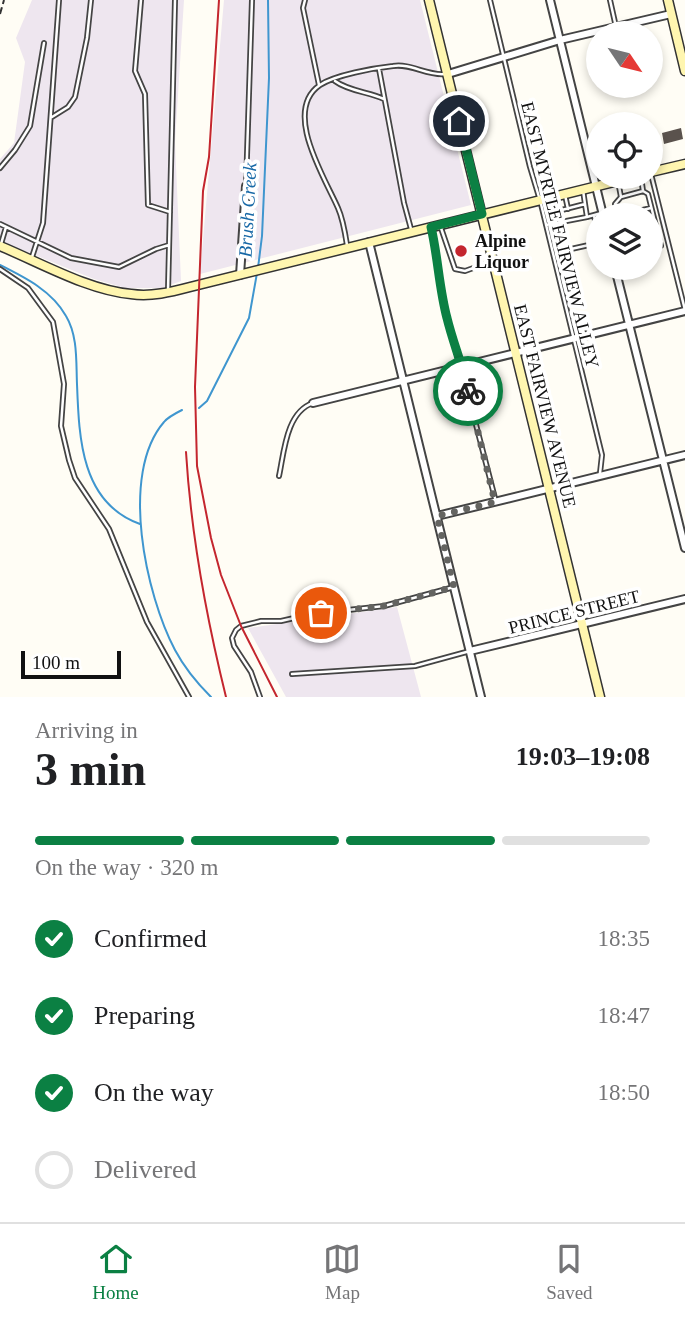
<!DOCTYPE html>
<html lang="en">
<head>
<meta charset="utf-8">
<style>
  body { margin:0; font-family:"Times New Roman",serif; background:#f2f2f2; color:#202124; height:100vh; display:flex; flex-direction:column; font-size:26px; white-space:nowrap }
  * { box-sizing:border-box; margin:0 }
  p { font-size:23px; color:#757577 }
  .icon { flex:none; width:38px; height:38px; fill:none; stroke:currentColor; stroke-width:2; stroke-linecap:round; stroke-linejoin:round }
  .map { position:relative; height:697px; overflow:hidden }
  .side { display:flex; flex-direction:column; background:#fff; flex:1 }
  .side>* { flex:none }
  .needle { width:46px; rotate:125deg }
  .buttons { position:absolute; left:586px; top:21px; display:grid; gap:14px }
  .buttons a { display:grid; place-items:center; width:77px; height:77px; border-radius:50%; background:#fff; box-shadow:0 4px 10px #0003; font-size:35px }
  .scale { position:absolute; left:21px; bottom:18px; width:100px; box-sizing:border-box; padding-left:7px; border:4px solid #111; border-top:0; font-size:19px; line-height:24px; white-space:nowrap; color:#111; -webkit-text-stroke:5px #fff; paint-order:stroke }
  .pin { position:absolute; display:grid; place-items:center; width:60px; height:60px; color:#fff; margin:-30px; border:4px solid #fff; border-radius:50%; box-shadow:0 2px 7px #0007 }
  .courier { position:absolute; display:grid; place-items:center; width:70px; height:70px; margin:-35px; border:5px solid #0b8043; border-radius:50%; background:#fff; color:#222; box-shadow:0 2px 9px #0007 }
  .head em { font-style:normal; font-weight:800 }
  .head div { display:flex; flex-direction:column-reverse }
  .head { display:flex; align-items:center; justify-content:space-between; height:119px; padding:0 35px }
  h1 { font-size:46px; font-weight:800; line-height:52px }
  .bar { display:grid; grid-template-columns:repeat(4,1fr); gap:10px 7px; align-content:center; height:84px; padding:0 35px }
  .bar i { height:9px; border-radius:5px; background:#e0e0e0 }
  .bar .on { background:#0b8043 }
  .bar p { grid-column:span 4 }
  ol { padding:0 35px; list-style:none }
  li { display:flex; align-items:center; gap:21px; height:77px }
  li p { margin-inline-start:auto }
  li .icon { padding:7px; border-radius:50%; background:#0b8043; color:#fff; stroke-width:4 }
  li:last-child { color:#757577 }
  li i { width:38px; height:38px; border:4px solid #e0e0e0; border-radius:50% }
  .menu { display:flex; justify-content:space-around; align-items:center; height:98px; border-top:2px solid #e0e0e0; background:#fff; font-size:19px; color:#757577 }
  .menu a { display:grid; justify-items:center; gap:4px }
  .menu .on { color:#0b8043 }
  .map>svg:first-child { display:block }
  .industrial { fill:#eee6ef }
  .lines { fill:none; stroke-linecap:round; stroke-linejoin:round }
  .stream { stroke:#3f96cf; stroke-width:2 }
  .building { fill:#5a524d }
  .lane-casing { stroke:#444; stroke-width:6 }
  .street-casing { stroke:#444; stroke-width:10 }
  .secondary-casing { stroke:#333; stroke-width:11 }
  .path { stroke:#333; stroke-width:2; stroke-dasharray:7 3.5; stroke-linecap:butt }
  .lane { stroke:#fff; stroke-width:2.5 }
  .street { stroke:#fff; stroke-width:6 }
  .secondary { stroke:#fff6b0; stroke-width:8 }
  .rail { stroke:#c4262e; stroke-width:2 }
  .done { stroke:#646461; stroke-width:7; stroke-dasharray:0 12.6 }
  .route { stroke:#0b8043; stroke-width:9 }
  .poi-dot { fill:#c4262e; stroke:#fff; stroke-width:2.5 }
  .labels { text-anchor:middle; stroke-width:7; stroke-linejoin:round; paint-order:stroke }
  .street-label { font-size:18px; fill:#111; stroke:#fff }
  .poi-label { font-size:18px; font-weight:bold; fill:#111; stroke:#fff; text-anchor:start }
  .water-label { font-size:19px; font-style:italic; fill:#1768a6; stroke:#fff }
</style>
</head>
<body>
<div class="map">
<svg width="685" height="697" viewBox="0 0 685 697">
  <rect width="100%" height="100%" fill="#fffdf5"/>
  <path class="industrial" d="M 32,0 L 184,0 L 175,142 L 181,281 L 162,288 L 125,288 L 94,279 L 0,241 L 0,159 L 14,143 L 25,62 L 16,38 Z
    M 224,0 L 420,0 L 471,205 L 200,274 Z
    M 397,607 L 421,697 L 286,697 L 248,628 Z"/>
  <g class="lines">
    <path class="stream" d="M 0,265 C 26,278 52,291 66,316 C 78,336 76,362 77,384 C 79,438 81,503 140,524
      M 258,268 L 262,236 L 269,78 L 268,0
      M 199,408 L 207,401 L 249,318 L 257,273
      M 182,410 C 176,413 168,417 164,422 C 119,474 146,595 175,650 C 184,667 197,683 211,697"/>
  </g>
  <path class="building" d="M 681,128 L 683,139 L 664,144 L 662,133 Z"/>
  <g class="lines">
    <g class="lane-casing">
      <path id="lane" d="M 141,0 L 135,71 L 145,94 L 148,205 L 170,212
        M 305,0 L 303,8 L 319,85
        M 490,0 L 530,167 L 539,197
        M 610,0 L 616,27
        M 379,69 L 404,203 L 411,229
        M 335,81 C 348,91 369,92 384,99
        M 52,117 L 68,107 L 75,97 L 87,38 L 91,0
        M 0,168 L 15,150 L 30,126 L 44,43
        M 651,174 L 685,310
        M 618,181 L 621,197 L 643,191 L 641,177
        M 246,186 L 252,0
        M 583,190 L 585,204
        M 643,191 L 648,194 L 661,246 L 651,249
        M 565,195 L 568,209
        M 550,201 L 554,212 L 585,204 L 587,217 L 556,223 L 561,247 L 571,249 L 598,243
        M 541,204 L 602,455 L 600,473
        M 618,215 L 615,204 L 621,197
        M 622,215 L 651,208
        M 594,216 L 598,233
        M 587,217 L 616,209
        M 0,224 L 71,258 L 119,267 L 156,249 L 169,245
        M 546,225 L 556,223 L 554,212
        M 441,228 L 455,269 L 465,271 L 490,262
        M 432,230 L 446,315 L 459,362 L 465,370 L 474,417 L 496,502
        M 1,244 L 6,227
        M 347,245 C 345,232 343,219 338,208 C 325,178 282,111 320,85 C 335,75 374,68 393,66 C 411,63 427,76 445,74
        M 32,257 L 43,223 L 59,0
        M 0,269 L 28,288 L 53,322 L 64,384 L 61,426 L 69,460 L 75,478 L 109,529 L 147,622 L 189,697
        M 168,291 L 175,0
        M 279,476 C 284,453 286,412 313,403
        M 292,674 L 415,666 L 470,651
        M 260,697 L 251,672 L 234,646 L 232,638 L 236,630 L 241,626 L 261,621 L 281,621 L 312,614 L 384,606 L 454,587"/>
    </g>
    <g class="street-casing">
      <path id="street" d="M 550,0 L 603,215
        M 448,74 L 560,40 L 671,14
        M 369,242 L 481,697
        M 615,268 L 685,548
        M 240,275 L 246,186
        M 313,403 L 685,311
        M 437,516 L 685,455
        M 470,651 L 685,599"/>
    </g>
    <g class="secondary-casing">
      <path id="secondary" d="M 429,0 L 600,697
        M 668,0 L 685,71
        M 651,172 L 685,164
        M 0,246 C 41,263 88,290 131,294 C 151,297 171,292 190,287 L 634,177"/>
    </g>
    <path class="path" d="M 0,14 L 4,0"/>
    <use href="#lane" class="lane"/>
    <use href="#street" class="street"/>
    <use href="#secondary" class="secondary"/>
    <path class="rail" d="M 219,0 L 209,157 L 203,191 L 195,387 L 197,466 L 211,538 L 221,575 L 241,626 L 277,697
      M 186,452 C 191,535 206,616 226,697"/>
  </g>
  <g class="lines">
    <path class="done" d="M 321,613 L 384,606 L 454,587 L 437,516 L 495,502 L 468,391"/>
    <path class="route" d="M 459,121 L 482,214 L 431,227 C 438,257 439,288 447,318 C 453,343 463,366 468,391"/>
  </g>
  <circle class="poi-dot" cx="461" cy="251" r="7"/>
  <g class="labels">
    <g class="street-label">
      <text transform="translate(560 235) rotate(76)" y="6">EAST MYRTLE FAIRVIEW ALLEY</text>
      <text transform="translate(545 406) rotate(76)" y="6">EAST FAIRVIEW AVENUE</text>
      <text transform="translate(574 612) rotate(-14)" y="6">PRINCE STREET</text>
    </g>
    <g class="poi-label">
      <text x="475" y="247">Alpine<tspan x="475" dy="21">Liquor</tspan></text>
    </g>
    <g class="water-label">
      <text transform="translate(247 210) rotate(-87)" y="7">Brush Creek</text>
    </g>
  </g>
</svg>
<div class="buttons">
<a><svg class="needle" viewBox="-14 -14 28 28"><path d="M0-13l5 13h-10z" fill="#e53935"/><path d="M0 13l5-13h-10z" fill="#757577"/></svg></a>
<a><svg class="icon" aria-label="locate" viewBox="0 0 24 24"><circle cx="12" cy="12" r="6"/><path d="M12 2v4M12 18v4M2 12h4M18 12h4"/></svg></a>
<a><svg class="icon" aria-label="layers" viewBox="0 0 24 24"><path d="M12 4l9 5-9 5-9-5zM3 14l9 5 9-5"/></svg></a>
</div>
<div class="scale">100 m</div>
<div class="pin" style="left:321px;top:613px;background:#ea580c"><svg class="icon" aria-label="bag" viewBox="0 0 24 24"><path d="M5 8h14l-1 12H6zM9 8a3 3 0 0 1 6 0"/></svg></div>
<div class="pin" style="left:459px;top:121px;background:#1f2937"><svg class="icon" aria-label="home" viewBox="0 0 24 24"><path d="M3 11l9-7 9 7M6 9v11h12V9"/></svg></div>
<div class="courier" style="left:468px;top:391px"><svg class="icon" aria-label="bike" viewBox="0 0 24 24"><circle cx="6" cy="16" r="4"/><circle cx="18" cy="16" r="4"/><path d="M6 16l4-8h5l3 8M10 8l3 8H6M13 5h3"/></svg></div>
</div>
<section class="side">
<div class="head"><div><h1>3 min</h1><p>Arriving in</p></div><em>19:03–19:08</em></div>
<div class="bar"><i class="on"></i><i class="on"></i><i class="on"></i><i></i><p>On the way · 320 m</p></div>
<ol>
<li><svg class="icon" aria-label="check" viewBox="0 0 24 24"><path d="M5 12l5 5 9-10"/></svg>Confirmed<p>18:35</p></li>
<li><svg class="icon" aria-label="check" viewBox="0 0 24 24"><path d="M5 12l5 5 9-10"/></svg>Preparing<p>18:47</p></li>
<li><svg class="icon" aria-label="check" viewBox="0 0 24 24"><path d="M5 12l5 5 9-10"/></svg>On the way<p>18:50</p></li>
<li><i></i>Delivered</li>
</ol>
</section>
<nav class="menu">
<a class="on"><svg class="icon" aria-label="home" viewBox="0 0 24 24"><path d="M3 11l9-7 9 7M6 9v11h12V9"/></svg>Home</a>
<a><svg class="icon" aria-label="map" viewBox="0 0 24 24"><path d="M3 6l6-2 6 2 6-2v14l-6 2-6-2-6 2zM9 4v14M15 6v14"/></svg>Map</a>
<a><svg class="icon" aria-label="saved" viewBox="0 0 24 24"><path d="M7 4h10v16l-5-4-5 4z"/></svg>Saved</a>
</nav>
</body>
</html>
